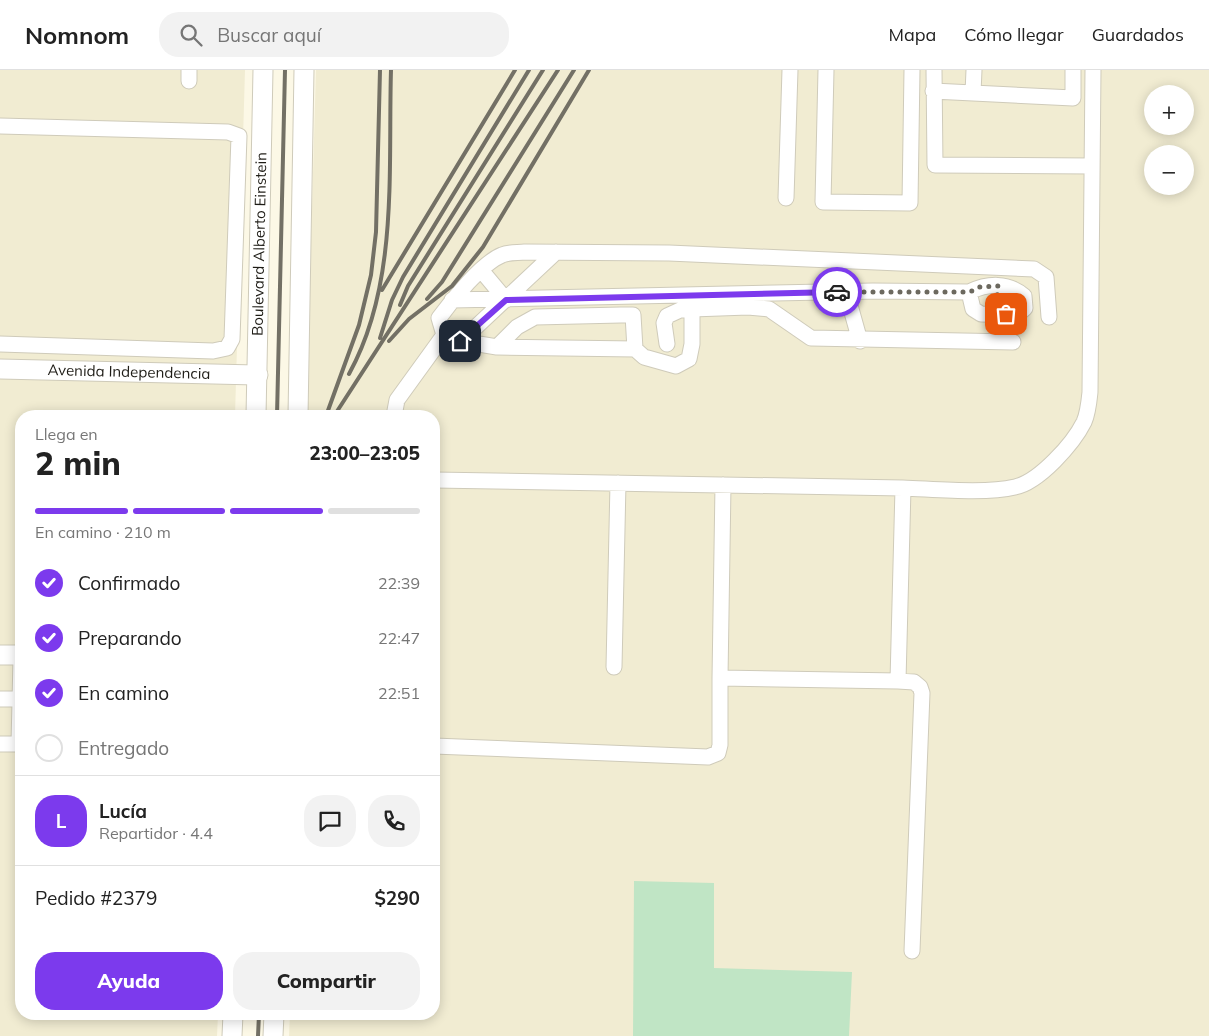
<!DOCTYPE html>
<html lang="es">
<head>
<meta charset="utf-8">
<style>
  body { margin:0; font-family:Mulish,sans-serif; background:#f2f2f2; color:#222; height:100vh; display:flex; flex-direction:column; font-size:19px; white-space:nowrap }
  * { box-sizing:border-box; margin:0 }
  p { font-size:16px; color:#767676 }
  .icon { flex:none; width:28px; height:28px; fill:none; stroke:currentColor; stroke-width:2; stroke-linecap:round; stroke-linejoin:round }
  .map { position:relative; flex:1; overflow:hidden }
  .drawer { position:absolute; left:15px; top:340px; width:425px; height:610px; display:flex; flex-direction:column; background:#fff; border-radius:20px; box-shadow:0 2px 12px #0003 }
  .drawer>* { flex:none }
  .tools { position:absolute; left:1144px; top:15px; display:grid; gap:10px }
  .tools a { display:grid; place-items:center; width:50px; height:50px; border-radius:50%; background:#fff; box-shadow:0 2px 12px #0003; font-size:25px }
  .pin { position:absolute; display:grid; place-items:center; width:42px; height:42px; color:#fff; margin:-21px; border-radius:10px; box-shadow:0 2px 8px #0006 }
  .courier { position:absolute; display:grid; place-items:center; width:50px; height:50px; margin:-25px; border:4px solid #7c3aed; border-radius:50%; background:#fff; color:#222; box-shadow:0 1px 6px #0007 }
  .overview em { font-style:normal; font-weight:800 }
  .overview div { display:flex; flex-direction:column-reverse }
  .overview { display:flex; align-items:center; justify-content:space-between; height:85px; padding:0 20px }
  h1 { font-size:32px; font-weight:800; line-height:38px }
  .bar { display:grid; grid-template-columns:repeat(4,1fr); gap:8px 5px; align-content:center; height:60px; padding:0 20px }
  .bar i { height:6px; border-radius:4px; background:#e0e0e0 }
  .bar .current { background:#7c3aed }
  .bar p { grid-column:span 4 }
  .line { display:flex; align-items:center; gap:12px; padding:0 20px; border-top:1px solid #e0e0e0 }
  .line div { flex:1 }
  .round { display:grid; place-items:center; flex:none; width:52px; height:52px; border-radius:20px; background:#f2f2f2 }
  ol { padding:0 20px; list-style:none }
  li { display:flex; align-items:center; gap:15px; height:55px }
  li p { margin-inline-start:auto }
  li .icon { padding:5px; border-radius:50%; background:#7c3aed; color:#fff; stroke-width:4 }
  li:last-child { color:#767676 }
  li i { width:28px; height:28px; border:2px solid #e0e0e0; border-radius:50% }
  .button { display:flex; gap:10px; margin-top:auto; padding:10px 20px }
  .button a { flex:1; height:58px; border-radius:20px; background:#7c3aed; color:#fff; font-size:20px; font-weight:800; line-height:58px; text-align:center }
  .button a+a { background:#f2f2f2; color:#222 }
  header { display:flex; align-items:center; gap:30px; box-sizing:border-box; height:70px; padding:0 25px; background:#fff; border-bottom:1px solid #e0e0e0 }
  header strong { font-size:24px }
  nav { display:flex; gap:28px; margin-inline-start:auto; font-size:18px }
  .search { width:350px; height:45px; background:#f2f2f2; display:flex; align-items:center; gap:12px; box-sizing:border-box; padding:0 18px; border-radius:20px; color:#767676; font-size:19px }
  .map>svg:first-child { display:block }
  .built { fill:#f1ecd2; fill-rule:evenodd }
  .green { fill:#c0e5c5 }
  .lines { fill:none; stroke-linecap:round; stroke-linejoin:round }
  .minor-casing { stroke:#cfcbba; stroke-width:17 }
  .major-casing { stroke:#cfcbba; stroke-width:21 }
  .minor { stroke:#fff; stroke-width:15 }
  .major { stroke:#fff; stroke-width:19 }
  .rail { stroke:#737065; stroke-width:4 }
  .done { stroke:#6c695f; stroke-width:5; stroke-dasharray:0 9 }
  .route { stroke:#7c3aed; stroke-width:6 }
  .labels { text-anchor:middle; stroke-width:5; stroke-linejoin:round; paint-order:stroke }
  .street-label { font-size:15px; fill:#1e1c16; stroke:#fff }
</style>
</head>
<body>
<header>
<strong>Nomnom</strong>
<div class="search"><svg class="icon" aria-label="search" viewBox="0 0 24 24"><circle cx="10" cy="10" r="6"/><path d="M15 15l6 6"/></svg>Buscar aquí</div>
<nav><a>Mapa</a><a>Cómo llegar</a><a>Guardados</a></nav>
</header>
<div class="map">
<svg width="1209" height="966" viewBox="0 0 1209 966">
  <rect width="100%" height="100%" fill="#fcf8e6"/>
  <path class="built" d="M 0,0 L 245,0 L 235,346 L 21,346 L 21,944 L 218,944 L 217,966 L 0,966 Z
    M 316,0 L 1209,0 L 1209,966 L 289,966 L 290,944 L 434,944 L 434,346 L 306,346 ZM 1152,24 L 1185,24 L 1185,56 L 1152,56 ZM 1152,84 L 1185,84 L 1185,116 L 1152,116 Z"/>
  <path class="green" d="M 634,811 L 714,813 L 714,898 L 852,902 L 849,966 L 633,966 Z"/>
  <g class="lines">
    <g class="minor-casing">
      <path id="minor" d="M 826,0 L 823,132 L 910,133 L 912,0
        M 934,0 L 935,95 L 1092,96
        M 189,11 L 189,0
        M 933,21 L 1073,28 L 1073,0
        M 973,23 L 974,0
        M 0,56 L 228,62 L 239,66 L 232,269 L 227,278 L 213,281 L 0,274
        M 786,128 L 790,0
        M 481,200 L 506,230
        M 846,221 L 860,271
        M 452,230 L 873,221 L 969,222 C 988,213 1008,212 1024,226 L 1025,238 L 1017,245 L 981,244 L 973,239 L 969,222
        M 454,269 L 461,271 L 556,182
        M 461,271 L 497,277 L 635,279 L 644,287 L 676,296 L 689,289 L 692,274 L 692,239 L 748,237 L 769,239 L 811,268 L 1013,272
        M 667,274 L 664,253 L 667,246 L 680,240 L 692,239
        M 497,277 L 517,257 L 535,247 L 621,245 L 633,245 L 635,279
        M 394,346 L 397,330 L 444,265 L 439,248 C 452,230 482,193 502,185 C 509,182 518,183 525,182 L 669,183 L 1034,199 L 1046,207 L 1049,247
        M 434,410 L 903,418
        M 614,597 L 618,413
        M 720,608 L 723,415
        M 898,611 L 914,612 L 920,617 L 922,623 L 912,881
        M 0,629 L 21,629
        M 0,674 L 21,674
        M 19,674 L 21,589
        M 434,676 L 708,687 L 718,683 L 720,675 L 720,608 L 898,611 L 903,418 C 934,419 986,424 1015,417 C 1039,412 1073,374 1084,352 C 1088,343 1089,332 1090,322 L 1093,0"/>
    </g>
    <g class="major-casing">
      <g id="major">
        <path id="s1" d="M 0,299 L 258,305"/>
        <path id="s2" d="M 256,346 L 263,0"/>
        <path d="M 298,346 L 304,0"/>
        <path d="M 0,585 L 21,585"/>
        <path d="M 232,966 L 233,944"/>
        <path d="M 273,966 L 274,944"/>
      </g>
    </g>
    <use href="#minor" class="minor"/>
    <use href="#major" class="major"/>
    <path class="rail" d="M 382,220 L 515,0
      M 427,229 L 442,212 L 574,0
      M 400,235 L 408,216 L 543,0
      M 380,268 L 392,230 L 403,207 L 529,0
      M 389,271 L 409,249 L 452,216 L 483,177 L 589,0
      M 349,304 C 399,214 388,99 391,0
      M 277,346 L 285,0
      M 326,346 L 359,255 L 371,205 L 376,162 L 380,0
      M 334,346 L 558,0
      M 258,966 L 259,944"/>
  </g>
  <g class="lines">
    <path class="done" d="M 837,222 L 970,222 L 980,217 L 998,216 L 996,243 L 1006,244"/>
    <path class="route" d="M 460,271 L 506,230 L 837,222"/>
  </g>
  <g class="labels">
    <g class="street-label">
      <text dy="5" stroke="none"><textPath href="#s2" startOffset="172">Boulevard Alberto Einstein</textPath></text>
      <text dy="5" stroke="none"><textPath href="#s1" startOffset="129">Avenida Independencia</textPath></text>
    </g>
  </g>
</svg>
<div class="tools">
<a>+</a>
<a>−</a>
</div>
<div class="pin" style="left:1006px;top:244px;background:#ea580c"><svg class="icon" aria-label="bag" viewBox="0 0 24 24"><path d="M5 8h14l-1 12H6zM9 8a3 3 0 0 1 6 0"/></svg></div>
<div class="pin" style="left:460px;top:271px;background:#1f2937"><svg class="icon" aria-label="home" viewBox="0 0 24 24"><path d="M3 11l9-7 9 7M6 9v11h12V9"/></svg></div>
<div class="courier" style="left:837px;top:222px"><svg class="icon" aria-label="car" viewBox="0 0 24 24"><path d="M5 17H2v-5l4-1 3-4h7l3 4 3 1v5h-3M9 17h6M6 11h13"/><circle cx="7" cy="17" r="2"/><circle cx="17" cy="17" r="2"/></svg></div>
<section class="drawer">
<div class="overview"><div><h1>2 min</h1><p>Llega en</p></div><em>23:00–23:05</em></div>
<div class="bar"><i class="current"></i><i class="current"></i><i class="current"></i><i></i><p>En camino · 210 m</p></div>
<ol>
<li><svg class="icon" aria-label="check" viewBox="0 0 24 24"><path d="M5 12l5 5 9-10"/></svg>Confirmado<p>22:39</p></li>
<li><svg class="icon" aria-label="check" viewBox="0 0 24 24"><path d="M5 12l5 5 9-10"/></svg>Preparando<p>22:47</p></li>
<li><svg class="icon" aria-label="check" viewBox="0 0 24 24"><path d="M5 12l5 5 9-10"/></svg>En camino<p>22:51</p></li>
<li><i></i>Entregado</li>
</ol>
<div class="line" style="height:90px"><b class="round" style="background:#7c3aed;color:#fff">L</b><div><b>Lucía</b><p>Repartidor · 4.4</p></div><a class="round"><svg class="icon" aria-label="chat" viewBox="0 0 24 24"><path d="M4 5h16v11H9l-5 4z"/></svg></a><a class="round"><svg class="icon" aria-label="phone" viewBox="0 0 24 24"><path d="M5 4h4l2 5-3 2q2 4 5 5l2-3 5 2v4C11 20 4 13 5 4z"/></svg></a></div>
<div class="line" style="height:65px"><div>Pedido #2379</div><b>$290</b></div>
<div class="button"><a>Ayuda</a><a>Compartir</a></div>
</section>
</div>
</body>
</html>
